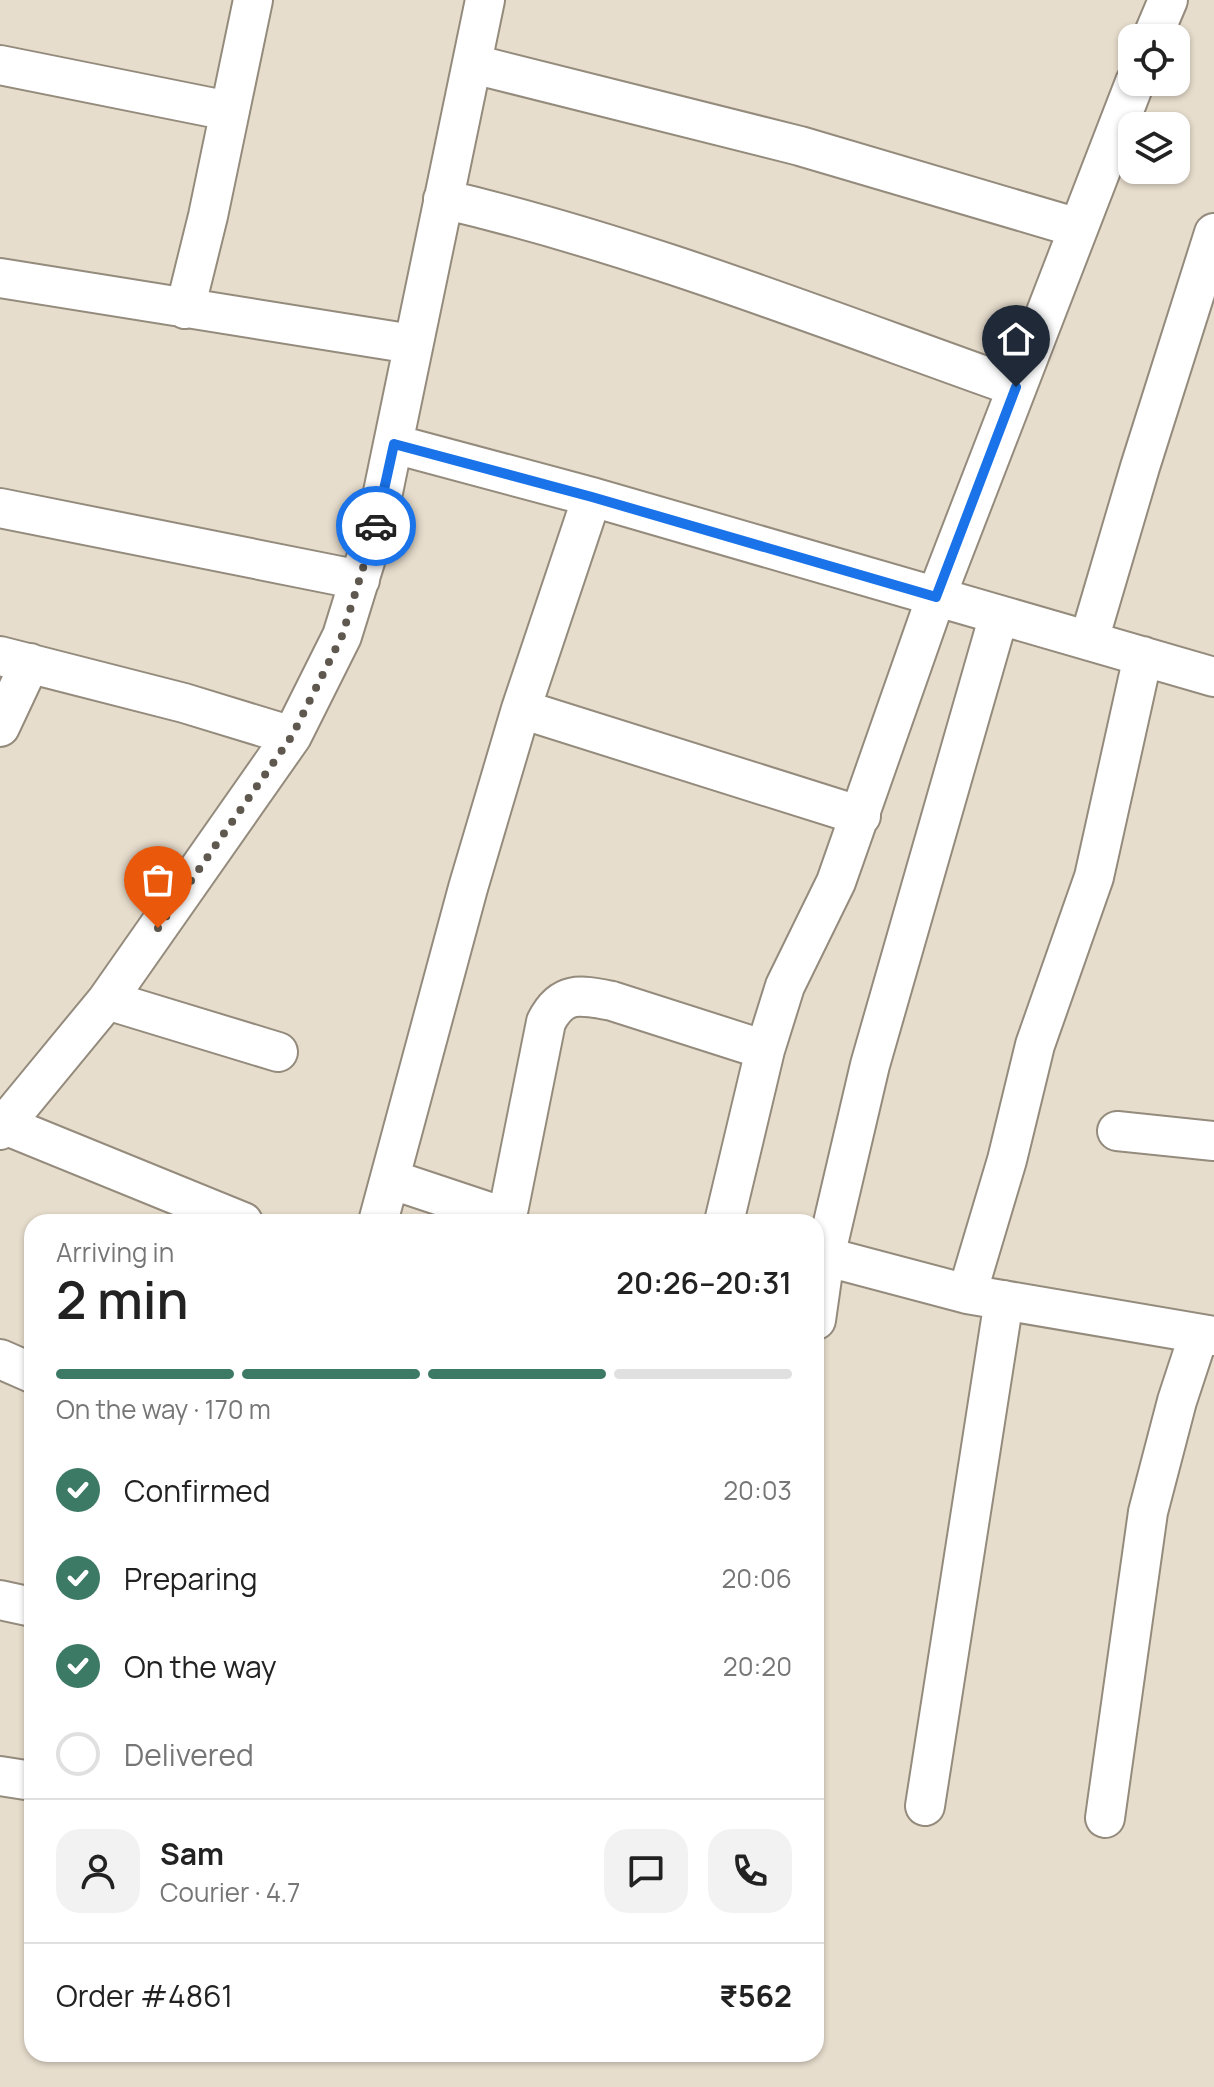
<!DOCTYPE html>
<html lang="en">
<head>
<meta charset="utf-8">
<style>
  body { margin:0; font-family:Manrope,sans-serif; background:#f2f2f2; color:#222; height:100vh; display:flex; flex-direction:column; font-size:30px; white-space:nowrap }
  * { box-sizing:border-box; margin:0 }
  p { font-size:26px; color:#767676 }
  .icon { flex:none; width:44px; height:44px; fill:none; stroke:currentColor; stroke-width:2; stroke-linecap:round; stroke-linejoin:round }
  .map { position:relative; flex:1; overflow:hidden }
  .sheet { position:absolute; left:24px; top:1214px; width:800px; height:848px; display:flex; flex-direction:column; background:#fff; border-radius:24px; box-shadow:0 2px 6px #0004 }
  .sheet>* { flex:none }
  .fabs { position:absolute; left:1118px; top:24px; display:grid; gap:16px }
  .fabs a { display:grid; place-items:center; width:72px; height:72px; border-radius:16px; background:#fff; box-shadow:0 2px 6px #0004; font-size:40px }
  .pin { position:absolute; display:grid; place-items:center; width:68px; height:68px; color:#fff; margin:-82px -34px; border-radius:50% 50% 50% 0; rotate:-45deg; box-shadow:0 0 8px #0007 }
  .pin .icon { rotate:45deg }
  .courier { position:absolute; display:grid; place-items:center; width:80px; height:80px; margin:-40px; border:6px solid #1a73e8; border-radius:50%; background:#fff; color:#222; box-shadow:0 2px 10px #0007 }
  .head em { font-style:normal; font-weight:600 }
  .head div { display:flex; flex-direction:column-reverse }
  .head { display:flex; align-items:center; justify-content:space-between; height:136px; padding:0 32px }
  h1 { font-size:52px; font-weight:600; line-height:60px }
  .bar { display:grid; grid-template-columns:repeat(4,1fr); gap:12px 8px; align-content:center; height:96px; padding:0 32px }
  .bar i { height:10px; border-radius:6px; background:#e0e0e0 }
  .bar .current { background:#3d7a66 }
  .bar p { grid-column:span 4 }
  .line { display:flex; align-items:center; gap:20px; padding:0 32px; border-top:2px solid #e0e0e0 }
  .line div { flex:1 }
  .round { display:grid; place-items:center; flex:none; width:84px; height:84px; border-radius:24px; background:#f2f2f2 }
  ol { padding:0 32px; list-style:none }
  li { display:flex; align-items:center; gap:24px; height:88px }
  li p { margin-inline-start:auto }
  li .icon { padding:8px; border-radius:50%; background:#3d7a66; color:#fff; stroke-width:4 }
  li:last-child { color:#767676 }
  li i { width:44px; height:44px; border:4px solid #e0e0e0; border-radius:50% }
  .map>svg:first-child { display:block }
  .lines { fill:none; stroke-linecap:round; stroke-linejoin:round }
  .street-casing { stroke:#948b7d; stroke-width:42 }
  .street { stroke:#fff; stroke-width:38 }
  .done { stroke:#5e584f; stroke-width:8; stroke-dasharray:0 14.4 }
  .route { stroke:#1a73e8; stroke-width:10 }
</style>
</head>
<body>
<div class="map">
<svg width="1214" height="2087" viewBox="0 0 1214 2087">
  <rect width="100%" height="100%" fill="#e7ddcd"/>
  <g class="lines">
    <g class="street-casing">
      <path id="street" d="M 1152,38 L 1168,0
        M 473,64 L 800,146 L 1078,228
        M 0,65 L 229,111
        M 443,199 C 639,245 827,320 1016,387
        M 0,278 L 412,344
        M 185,309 L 208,216 L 253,0
        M 394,444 L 592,497 L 1214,677
        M 0,508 L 360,580
        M 1089,640 L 1140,467 L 1214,233
        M 0,656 L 184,703 L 292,736
        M 521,709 L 861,816
        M 0,727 L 30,663
        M 107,1000 L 278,1052
        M 0,1123 L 243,1222
        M 0,1130 L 107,1000 L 292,736 L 342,636 L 376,526 L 485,0
        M 1117,1131 L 1214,1141
        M 390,1179 L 507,1218
        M 378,1222 L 468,888 L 521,709 L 592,497
        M 506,1222 L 546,1022 C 562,990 581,995 612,1001 L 765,1050
        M 724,1222 L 765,1050 L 785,986 L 836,882 L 936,597 L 1135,82
        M 816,1254 L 967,1294 L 1214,1336
        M 967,1294 L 1007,1160 L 1035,1045 L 1094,877 L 1143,656
        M 816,1320 L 825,1257 L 870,1065 L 999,615
        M 0,1359 L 32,1373
        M 0,1600 L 32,1607
        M 0,1776 L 32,1781
        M 925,1806 L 1004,1300
        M 1105,1818 L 1148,1512 L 1177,1401 L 1199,1334"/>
    </g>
    <use href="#street" class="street"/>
  </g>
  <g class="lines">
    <path class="done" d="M 158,928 L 292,736 L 342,636 L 376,526"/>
    <path class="route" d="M 376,526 L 394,444 L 592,497 L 936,597 L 1016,387"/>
  </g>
</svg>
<div class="fabs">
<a><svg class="icon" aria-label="locate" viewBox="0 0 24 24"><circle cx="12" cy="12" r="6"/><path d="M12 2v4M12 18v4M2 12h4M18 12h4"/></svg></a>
<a><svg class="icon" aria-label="layers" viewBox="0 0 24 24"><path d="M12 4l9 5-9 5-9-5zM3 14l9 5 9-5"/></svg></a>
</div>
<div class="pin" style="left:158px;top:928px;background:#ea580c"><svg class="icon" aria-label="bag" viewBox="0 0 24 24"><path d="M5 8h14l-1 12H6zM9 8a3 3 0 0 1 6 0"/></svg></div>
<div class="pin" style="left:1016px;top:387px;background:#1f2937"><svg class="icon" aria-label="home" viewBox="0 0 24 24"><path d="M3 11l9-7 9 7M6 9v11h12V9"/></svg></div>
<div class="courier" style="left:376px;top:526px"><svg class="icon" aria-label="car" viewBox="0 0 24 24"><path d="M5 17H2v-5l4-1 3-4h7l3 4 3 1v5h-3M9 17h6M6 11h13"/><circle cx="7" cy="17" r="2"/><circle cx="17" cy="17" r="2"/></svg></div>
<section class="sheet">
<div class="head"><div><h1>2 min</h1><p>Arriving in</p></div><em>20:26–20:31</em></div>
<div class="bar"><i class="current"></i><i class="current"></i><i class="current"></i><i></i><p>On the way · 170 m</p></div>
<ol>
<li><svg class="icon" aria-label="check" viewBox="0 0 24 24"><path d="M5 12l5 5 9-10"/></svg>Confirmed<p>20:03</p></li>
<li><svg class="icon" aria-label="check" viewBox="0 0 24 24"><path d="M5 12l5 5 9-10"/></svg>Preparing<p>20:06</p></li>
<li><svg class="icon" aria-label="check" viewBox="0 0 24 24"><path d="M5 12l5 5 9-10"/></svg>On the way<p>20:20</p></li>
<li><i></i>Delivered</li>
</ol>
<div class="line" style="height:144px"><a class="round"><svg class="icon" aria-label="person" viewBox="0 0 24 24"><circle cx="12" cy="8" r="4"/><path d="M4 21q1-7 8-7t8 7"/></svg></a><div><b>Sam</b><p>Courier · 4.7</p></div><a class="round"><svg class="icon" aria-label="chat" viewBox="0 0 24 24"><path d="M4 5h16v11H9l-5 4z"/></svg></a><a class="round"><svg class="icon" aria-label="phone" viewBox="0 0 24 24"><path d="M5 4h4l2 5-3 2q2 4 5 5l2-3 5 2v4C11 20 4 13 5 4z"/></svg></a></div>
<div class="line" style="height:104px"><div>Order #4861</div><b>₹562</b></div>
</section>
</div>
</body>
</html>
